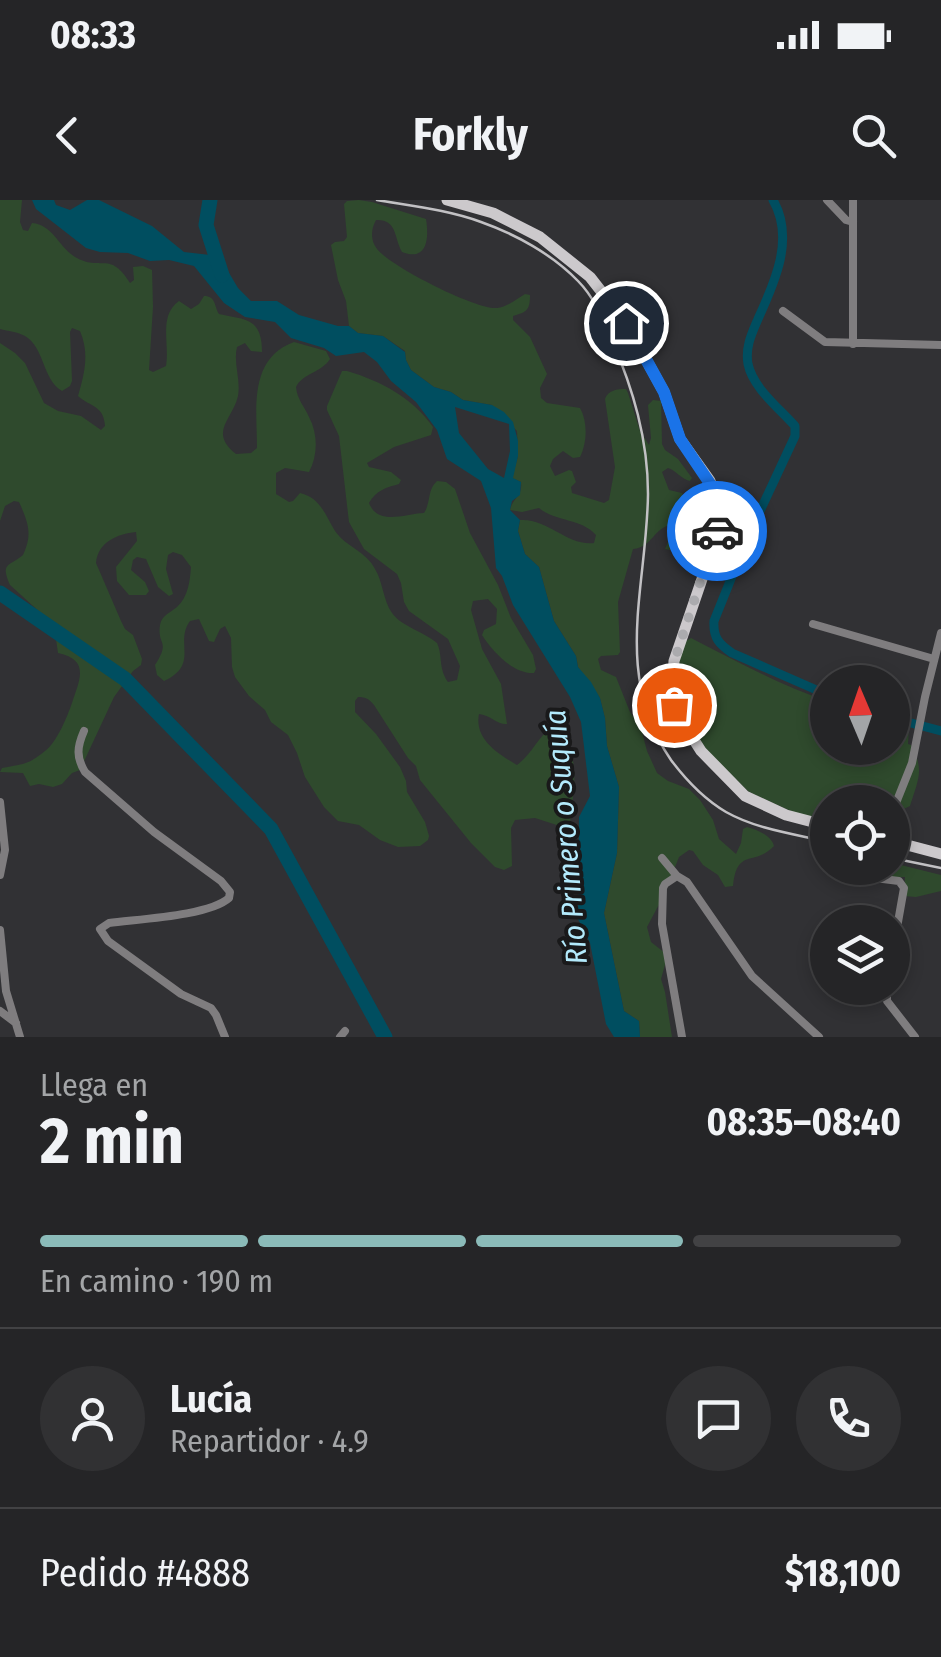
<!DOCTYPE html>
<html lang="es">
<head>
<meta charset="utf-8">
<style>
  body { margin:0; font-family:"Fira Sans Condensed",sans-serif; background:#313133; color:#f1f3f6; height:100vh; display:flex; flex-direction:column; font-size:38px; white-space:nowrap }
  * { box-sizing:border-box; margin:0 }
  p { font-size:32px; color:#a3a5a7 }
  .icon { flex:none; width:55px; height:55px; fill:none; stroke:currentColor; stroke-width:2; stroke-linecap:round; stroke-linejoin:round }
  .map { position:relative; height:837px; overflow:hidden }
  .side { display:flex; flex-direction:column; background:#252527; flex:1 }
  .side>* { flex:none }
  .needle { width:65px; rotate:358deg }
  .controls { position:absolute; left:810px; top:465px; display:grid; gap:20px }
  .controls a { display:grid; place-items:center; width:100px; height:100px; border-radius:50%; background:#252527; box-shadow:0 5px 15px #0003,0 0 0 2px #424244; font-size:50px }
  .pin { position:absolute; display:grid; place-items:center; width:85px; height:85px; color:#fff; margin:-42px; border:5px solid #fff; border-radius:50%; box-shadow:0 2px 10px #0007 }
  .courier { position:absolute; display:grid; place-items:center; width:100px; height:100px; margin:-50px; border:8px solid #1a73e8; border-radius:50%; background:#fff; color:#222; box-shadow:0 2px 12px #0007 }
  .head em { font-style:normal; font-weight:700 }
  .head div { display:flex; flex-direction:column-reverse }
  .head { display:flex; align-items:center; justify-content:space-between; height:170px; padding:0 40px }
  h1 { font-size:65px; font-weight:700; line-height:75px }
  .bar { display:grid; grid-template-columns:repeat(4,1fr); gap:15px 10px; align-content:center; height:120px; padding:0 40px }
  .bar i { height:12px; border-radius:8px; background:#424244 }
  .bar .active { background:#8bbbb9 }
  .bar p { grid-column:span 4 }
  .line { display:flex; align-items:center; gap:25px; padding:0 40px; border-top:2px solid #424244 }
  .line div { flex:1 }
  .round { display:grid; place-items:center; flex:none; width:105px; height:105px; border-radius:52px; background:#313133 }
  .status { display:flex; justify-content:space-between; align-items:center; height:70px; padding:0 50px; background:#252527; direction:ltr }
  .status svg { height:28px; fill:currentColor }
  header { display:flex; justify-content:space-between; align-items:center; height:130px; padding:0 40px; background:#252527; font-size:45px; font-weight:700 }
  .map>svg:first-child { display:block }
  .green { fill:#2f4a2d }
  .water { fill:#004e60; fill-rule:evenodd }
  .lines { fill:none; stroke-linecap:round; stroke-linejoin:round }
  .canal { stroke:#004e60; stroke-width:9 }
  .river { stroke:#004e60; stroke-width:15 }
  .minor { stroke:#7f7d7f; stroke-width:8 }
  .primary { stroke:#ccc9cc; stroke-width:11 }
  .rail { stroke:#c2c1c4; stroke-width:2.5 }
  .done { stroke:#ababae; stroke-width:10; stroke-dasharray:0 18 }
  .route { stroke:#1a73e8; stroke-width:12 }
  .labels { text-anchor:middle; stroke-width:8; stroke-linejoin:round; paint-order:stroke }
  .water-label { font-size:30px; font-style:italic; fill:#b3eafc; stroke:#19191a }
</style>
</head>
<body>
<div class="status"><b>08:33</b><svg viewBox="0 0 49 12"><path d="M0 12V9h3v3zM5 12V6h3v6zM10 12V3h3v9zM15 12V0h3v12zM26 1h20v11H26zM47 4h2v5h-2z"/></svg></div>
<header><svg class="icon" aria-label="back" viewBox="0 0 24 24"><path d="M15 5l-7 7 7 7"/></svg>Forkly<svg class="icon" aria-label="search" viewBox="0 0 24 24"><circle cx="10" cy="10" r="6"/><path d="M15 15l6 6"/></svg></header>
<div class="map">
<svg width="941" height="837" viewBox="0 0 941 837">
  <rect width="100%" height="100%" fill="#313134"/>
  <path class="green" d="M 0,0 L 22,0 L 20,22 L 23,30 L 28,31 L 32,23 C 53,25 58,46 75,57 C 101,72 110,50 130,83 L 134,80 L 133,67 L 143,66 L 152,70 L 153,107 L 149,170 L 153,172 L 166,166 C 170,144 158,116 179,101 L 191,109 L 199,104 L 204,96 C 216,96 214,106 219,114 C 245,120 262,117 262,152 L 251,151 L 245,143 L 237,147 C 233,163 241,179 238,196 C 233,219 208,232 236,254 L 251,253 L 257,248 C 257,209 248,159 294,142 L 326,151 L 330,159 C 321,173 303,173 296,187 C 297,199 304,206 309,217 C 318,234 318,255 309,272 L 285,268 L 276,273 L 276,294 L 289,302 L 293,301 L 300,293 C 321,298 325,315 335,331 C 346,347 366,351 375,369 C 383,382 383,400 392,413 C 401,426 424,432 437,443 C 443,456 438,468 448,482 L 457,480 L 460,466 L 448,439 L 409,411 L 404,402 L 401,383 L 397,374 L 364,349 L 349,322 L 339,236 L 327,210 L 327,206 L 342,171 L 347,171 C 381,181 413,198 433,227 L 431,235 L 394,247 L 367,263 L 369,267 L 391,272 L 401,280 L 399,284 C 385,288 377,290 369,303 C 378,326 404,314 424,313 C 431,303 427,290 437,281 L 446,282 L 455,289 L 470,333 L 498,385 L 511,418 L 533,455 L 536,469 L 534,473 C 513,474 493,452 482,435 L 484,430 L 496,424 L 497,409 L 488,399 L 473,401 L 471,410 L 482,449 L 501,484 L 507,524 C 498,525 490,515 479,514 C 474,539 498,554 517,565 C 533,553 536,539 553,526 C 566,530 567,539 571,551 C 578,577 572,599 570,625 L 566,628 L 535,618 L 515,620 L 511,628 L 512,666 L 504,670 L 495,667 L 471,643 L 420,580 L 416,566 L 408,558 L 374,505 C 369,499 366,497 358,497 L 355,501 L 355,512 L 376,534 L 400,567 L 406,581 L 407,592 L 425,622 L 429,636 L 428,640 L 420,646 L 398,647 L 380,640 L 359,625 L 338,621 L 324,607 L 305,577 L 297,553 L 288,535 L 271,522 L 265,510 L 249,496 L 235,477 L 232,467 L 231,438 L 225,426 L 220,429 L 214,442 L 209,441 L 199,419 L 190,421 C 174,443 200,464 164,481 L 157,475 L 155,465 C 171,440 157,446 160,425 C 162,415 170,413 177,407 C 188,397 190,381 191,367 L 182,355 L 173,352 L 168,355 L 166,369 L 173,394 L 169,396 L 158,387 L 146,359 L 137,357 L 133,360 L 131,370 L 145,382 L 149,391 L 146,395 L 129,395 L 117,381 L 116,367 L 137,341 L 136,332 C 117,334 98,342 96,363 L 121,421 L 125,429 L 133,435 L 142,459 L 141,465 L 133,471 L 114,497 L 80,570 L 72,573 L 62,584 L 53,587 L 39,584 L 30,586 L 23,573 L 0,572 L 2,568 C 23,564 28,565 45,551 C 57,542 67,517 72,503 C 79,481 91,460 58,453 L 54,425 L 10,385 C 0,362 9,367 23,355 C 33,334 28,322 19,302 L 14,301 L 5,306 L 0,321 L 0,143 L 15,153 L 25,163 L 44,203 L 58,211 L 81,216 L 101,230 L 105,226 C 104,205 90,207 78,196 C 84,175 90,154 80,131 L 72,128 L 70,132 L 72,181 L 70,186 L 62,191 C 42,179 45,148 25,136 C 18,132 8,131 0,129 Z
    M 359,0 L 372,2 L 426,19 C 429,37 428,62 402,52 C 394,37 397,19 376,20 C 371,29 370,40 377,49 C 390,66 476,110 497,108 C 507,107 517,99 525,94 L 530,95 C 530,110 527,112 513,116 L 513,120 L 530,137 L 547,174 L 540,188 L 541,198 L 547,203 L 580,208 C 588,222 587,243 580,257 L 573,258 L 563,251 L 553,259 L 550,266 L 555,276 L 569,270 L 572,271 L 576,282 L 571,287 L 572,293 L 604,303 L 609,300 L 615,267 L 605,199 C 608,190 617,189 626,189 L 628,193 L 640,231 L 649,245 L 651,238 L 648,205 L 653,200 L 661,201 L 662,244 L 665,250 L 678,259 L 692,278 L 690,281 C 681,279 677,271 668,268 L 662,272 L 669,290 L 682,293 C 684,299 688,302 692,306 C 706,321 697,341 683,352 L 665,349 L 668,342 L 688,333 L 688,325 C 651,319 658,346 633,349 L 618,402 L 620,452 L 618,455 L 601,456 L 598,459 L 601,470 L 616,477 L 630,512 L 641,528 L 647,551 L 657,573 L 668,581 L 689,589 L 700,600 L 713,620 L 719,639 L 736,654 L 741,643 L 743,629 L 747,627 C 757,630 771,635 774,646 C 754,667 737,647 733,686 L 725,687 L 718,675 L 703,665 L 693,651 L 689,650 L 679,657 L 664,695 L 647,727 L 651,742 L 665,753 L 666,761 L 661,779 L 665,792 L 672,837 L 640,837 L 639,821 L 624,811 L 604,713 L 617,653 L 619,587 L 607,546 L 605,518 L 600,498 L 578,467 L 576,456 L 554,421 L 539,367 L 525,354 L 518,331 L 520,320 C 548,318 567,346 594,343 L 596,335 C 581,318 556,322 539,308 L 522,312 L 510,310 C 513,297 523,296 521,282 L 512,278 L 518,256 L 517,231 L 492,205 L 463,200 L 451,192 L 434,187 L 411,170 L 406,160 L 405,151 L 383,136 L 358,133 L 349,126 L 346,101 L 338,80 L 331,45 L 335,42 L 344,41 L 347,37 L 344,4 L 347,1 Z
    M 691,438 C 736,461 779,485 827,501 L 828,548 L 892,548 L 893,522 L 909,527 L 908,544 L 911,545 C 925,570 918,580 910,606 L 893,614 L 892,602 L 828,602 L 827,622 L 802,616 L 749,592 L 696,540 L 682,511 L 675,483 L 675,468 L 684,442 Z
    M 893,663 L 941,675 L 941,691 L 916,697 L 904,696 L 905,677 L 885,677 L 873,672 L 873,668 L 892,668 Z"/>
  <path class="water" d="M 32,0 L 54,0 L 56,5 L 70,10 L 87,0 L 99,0 L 152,26 L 184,52 L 219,56 L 238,88 L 251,101 L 277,101 L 299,115 L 338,126 L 349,126 L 358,133 L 383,136 L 405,152 L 406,160 L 411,170 L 434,187 L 451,192 L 463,200 L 492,205 L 504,212 L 513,222 L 518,241 L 518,256 L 513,278 L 521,282 L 520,295 L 512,301 L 510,310 L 520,320 L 518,331 L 525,354 L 539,367 L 554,421 L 576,456 L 578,467 L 591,482 L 600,498 L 605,518 L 607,546 L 619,587 L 617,653 L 604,713 L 624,811 L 639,821 L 640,837 L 614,837 L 606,824 L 590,743 L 578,719 L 579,617 L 590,596 L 581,522 L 570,497 L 513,405 L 502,376 L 496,368 L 491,308 L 481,281 L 447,259 L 437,230 L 416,202 L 391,181 L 377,162 L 364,152 L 336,156 L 324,148 L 291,138 L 275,122 L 245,117 L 224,103 L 194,66 L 169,60 L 150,61 L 128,53 L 100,52 L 86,48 L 36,9 ZM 455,207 L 509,224 L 510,251 L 504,278 L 488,269 L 459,233 Z"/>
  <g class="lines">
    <path class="canal" d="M 773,0 C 795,38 775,82 758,119 C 752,133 745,147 748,164 C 753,188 779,208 795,226 L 795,236 L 747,339 L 714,421 C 713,438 719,444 732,453 L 828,495
      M 892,518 L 941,531"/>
    <path class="river" d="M 210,0 L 206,25 L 222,75
      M 0,393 L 125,479 L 271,629 L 385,837"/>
    <path class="minor" d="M 827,0 L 846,20 L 853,22
      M 853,0 L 853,144
      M 783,111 L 825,142 L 941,145
      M 813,424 L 934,459
      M 84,531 C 77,547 76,557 85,572 L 154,632 L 221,681 L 230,692 L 229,698 C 209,716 138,719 109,723 L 100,729 L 108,741 L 181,794 L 211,808 L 216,815 L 225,837
      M 0,602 L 5,650 L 0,675
      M 892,613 L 912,563 L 925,497 L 941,433
      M 662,658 L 677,676 L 687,682 L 752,776 L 819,837
      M 871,668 L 871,673 L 875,678 L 899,681 L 904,688 L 892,756
      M 677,676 L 665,684 L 663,688 L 662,724 L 682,837
      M 0,730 L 6,791 L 20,837
      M 887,788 L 887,801 L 915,837
      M 0,811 L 16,823
      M 340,837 L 345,831"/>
    <path class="primary" d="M 447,0 L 493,13 L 540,37 L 590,77 L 626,123 L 664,192 L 680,239 L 710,281 L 719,309 L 715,341 L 674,461 L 672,493 L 678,515 L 701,551 L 745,596 L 786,615 L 828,626
      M 892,641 L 941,654"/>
    <path class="rail" d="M 377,0 C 412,6 448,10 481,22 C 515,34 552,54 578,81 C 594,97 603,119 612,140 C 633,189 648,239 648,294 C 647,387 612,474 671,560 C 686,580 704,599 726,612 C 756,629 794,634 828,642
      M 892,658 L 941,668"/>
  </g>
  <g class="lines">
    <path class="done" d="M 674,505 L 672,483 L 674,462 L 717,331"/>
    <path class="route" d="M 626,123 L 664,192 L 680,239 L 713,288 L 719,309 L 717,331"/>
  </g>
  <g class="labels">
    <g class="water-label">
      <text transform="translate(566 637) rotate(-95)" y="10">Río Primero o Suquía</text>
    </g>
  </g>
</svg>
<div class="controls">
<a><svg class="needle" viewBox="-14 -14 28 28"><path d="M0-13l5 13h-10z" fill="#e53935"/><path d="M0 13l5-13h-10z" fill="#a3a5a7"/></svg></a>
<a><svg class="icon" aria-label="locate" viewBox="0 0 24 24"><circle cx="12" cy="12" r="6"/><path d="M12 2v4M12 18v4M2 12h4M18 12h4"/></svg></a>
<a><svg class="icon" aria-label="layers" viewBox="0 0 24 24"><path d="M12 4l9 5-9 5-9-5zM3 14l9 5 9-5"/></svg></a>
</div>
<div class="pin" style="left:674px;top:505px;background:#ea580c"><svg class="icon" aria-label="bag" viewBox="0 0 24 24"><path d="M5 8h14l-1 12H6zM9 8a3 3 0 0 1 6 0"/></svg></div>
<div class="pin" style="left:626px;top:123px;background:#1f2937"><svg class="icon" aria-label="home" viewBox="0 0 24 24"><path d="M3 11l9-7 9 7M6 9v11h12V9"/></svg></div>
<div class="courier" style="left:717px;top:331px"><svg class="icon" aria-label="car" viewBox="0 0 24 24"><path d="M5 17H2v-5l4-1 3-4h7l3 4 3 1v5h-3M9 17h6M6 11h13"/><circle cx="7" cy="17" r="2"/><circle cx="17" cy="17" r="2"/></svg></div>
</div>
<section class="side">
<div class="head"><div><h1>2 min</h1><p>Llega en</p></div><em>08:35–08:40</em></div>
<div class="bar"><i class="active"></i><i class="active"></i><i class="active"></i><i></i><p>En camino · 190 m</p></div>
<div class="line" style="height:180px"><a class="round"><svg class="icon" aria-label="person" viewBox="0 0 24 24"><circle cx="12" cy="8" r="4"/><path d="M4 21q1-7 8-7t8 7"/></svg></a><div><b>Lucía</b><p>Repartidor · 4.9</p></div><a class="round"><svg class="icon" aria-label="chat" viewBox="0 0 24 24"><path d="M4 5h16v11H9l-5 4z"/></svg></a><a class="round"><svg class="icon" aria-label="phone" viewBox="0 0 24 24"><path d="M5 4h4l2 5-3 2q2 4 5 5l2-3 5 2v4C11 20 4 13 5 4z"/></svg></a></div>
<div class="line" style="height:130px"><div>Pedido #4888</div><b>$18,100</b></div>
</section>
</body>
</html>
